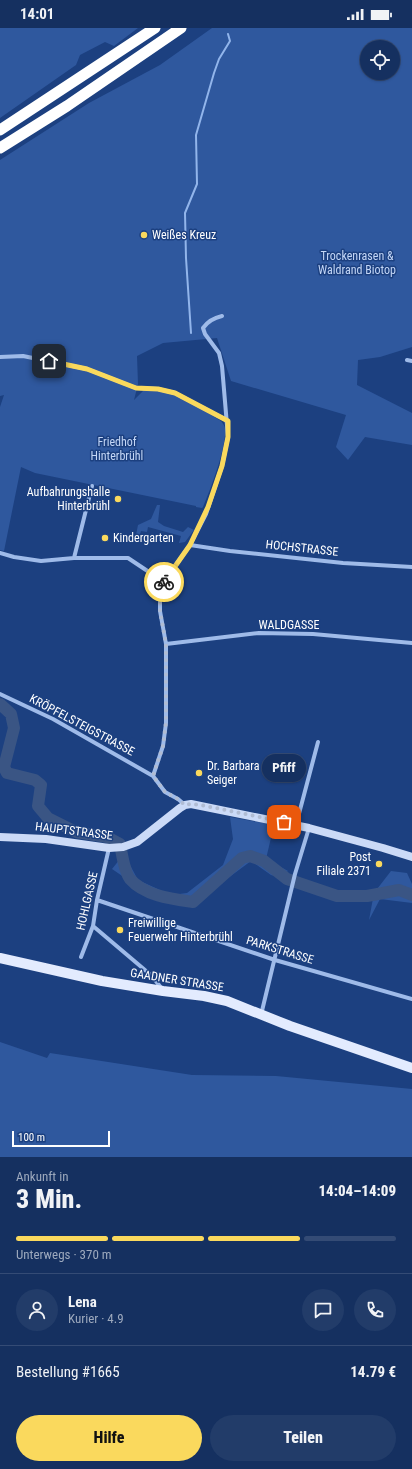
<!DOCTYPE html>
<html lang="de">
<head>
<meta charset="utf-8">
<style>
  body { margin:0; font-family:"Roboto Condensed",sans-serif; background:#223c69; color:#f1f3f6; height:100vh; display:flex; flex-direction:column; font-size:15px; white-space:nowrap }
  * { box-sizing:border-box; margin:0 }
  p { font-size:13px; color:#9da9bd }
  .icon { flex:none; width:22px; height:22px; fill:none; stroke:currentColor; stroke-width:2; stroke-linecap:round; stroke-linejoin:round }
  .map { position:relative; height:1129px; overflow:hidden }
  .sheet { display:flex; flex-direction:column; background:#153060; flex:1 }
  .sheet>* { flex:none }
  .fabs { position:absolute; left:360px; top:12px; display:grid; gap:8px }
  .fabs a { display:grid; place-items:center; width:40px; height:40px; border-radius:50%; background:#153060; box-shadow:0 1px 3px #0004,0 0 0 1px #344b75; font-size:20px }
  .scale { position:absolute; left:12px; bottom:10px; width:98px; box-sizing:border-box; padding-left:4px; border:2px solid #fff; border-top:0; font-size:11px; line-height:14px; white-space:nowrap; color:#fff; -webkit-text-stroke:3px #1c4080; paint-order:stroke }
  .pin { position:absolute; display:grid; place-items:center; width:34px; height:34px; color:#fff; margin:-17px; border-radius:8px; box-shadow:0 2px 6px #0006 }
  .courier { position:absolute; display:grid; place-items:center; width:40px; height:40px; margin:-20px; border:3px solid #fad95d; border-radius:50%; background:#fff; color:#222; box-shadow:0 1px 5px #0007 }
  .bubble { position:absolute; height:28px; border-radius:14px; background:#153060; box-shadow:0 1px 3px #0004,0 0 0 1px #344b75; font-size:13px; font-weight:800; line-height:28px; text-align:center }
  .headline em { font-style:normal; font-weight:800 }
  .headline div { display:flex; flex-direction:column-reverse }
  .headline { display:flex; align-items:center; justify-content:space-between; height:68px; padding:0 16px }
  h1 { font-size:26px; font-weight:800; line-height:30px }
  .bar { display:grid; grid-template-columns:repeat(4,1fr); gap:6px 4px; align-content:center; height:48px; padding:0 16px }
  .bar i { height:5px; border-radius:3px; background:#344b75 }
  .bar .selected { background:#fad95d }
  .bar p { grid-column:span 4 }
  .line { display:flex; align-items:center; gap:10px; padding:0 16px; border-top:1px solid #344b75 }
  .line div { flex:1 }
  .round { display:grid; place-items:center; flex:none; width:42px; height:42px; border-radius:21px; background:#223c69 }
  .action { display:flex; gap:8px; margin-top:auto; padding:8px 16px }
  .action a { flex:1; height:46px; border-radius:24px; background:#fad95d; color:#111; font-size:16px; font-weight:800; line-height:46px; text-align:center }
  .action a+a { background:#223c69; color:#f1f3f6 }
  .status { display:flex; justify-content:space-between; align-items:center; height:28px; padding:0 20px; background:#153060; direction:ltr }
  .status svg { height:11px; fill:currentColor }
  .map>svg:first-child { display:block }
  .green { fill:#2f589e; fill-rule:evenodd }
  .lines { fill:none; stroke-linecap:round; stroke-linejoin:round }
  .stream { stroke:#92b5eb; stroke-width:2 }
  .river { stroke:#3a5584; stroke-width:12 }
  .street { stroke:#9fbbe9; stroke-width:4 }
  .secondary { stroke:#cbdaf7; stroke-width:8 }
  .primary { stroke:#e3ebfe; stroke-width:10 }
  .highway { stroke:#fff; stroke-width:11 }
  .done { stroke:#b0bcd3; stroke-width:4; stroke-dasharray:0 7.2 }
  .route { stroke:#fad95d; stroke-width:5 }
  .poi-dot { fill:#fad95d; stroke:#1c4080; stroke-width:1.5 }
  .labels { text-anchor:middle; stroke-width:3; stroke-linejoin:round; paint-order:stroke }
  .poi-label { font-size:12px; fill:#fff; stroke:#1c4080; text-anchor:start }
  .park-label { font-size:12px; fill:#c4d7f7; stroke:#1c4080 }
  .street-label { font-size:12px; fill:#fff; stroke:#1c4080 }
</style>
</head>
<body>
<div class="status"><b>14:01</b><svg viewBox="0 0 49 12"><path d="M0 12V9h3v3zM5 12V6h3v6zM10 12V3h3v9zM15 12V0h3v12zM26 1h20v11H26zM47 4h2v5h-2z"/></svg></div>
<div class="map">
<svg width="412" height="1129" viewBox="0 0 412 1129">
  <rect width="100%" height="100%" fill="#1c4080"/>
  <path class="green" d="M 0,0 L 138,0 L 114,18 L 105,14 L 80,27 L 76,37 L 0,90 Z
    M 212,0 L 412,0 L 412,319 L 380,329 L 358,332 L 357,357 L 412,385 L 412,417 L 365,409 L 348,432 L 336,419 L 346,387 L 231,353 L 217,310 L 163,315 L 137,328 L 138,356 L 134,372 L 146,360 L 175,365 L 221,393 C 223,396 225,398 225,401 C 227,418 210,463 203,479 L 202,480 L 196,479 L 196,478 L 35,445 L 21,439 L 4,523 L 0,522 L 0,379 L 4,367 L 0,368 L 0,132 L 89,75 L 160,37 ZM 367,19 L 393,19 L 393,45 L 367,45 Z
    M 157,477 L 160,477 L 158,494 L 164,498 L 183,504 L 188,499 L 194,502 L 185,514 L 179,515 L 181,508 L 148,499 L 147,504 L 141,503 L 138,513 L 135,512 L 138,497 L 151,491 Z
    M 230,789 L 274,797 L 266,831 L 288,843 L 279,849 L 271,847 L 251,833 L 193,876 L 165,869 L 137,858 L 112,841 L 124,826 L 138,852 L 171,867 L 187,865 L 223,837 L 233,811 Z
    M 391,843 L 407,845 L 412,856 L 412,875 L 380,871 L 369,892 L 374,865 Z
    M 0,1014 L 47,1030 L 50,1025 L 192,1047 L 276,1048 L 412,1061 L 412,1129 L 0,1129 Z"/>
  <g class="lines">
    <path class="stream" d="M 191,305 L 186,230 L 185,185 L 197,156 L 196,107 L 214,45 L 219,31 L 230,13 L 228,6"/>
    <path class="river" d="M 0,676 L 11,686 L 14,700 L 4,739 L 7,745 L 35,752 L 41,757 L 38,778 L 48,790 L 76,804 L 107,809 L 120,816 C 122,826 124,843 130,851 C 145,868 172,871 193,874 L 242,830 L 250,828 L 264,833 L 287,851 L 337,868 L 367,868 L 399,862 L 412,867"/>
    <path class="street" d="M 0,329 L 23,328 L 87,341 L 136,360 L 158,361 L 175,365 L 228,393
      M 407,332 L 412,333
      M 190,517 L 230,523 L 343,535 L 412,539
      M 0,525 L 14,529 L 41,533 L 74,530 L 128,530 L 164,554
      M 74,530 L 92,458
      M 166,616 L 259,605 L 313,606 L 412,615
      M 0,666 L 53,691 L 153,748 L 165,764 L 178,771 L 185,777
      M 153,748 L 163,718 L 166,695 L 166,616 L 160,583 L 160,570 L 164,554 L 190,517 L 206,486 L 222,438 L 228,409 L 222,338 L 219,325 L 205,306 L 203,300 C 208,293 213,290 222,288
      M 296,797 L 318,714
      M 97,872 L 275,932 L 412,971
      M 93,898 L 152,948 L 162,961
      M 81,929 L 93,898 L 97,872 L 109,820
      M 261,987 L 295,846 L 309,800"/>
    <path class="secondary" d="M 0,809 L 46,811 L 109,820 L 123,819 L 137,814 L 180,780 L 185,777 L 191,776 L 309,800 L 383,820 L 412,829"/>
    <path class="primary" d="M 0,930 L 102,953 L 163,963 L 204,968 L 227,973 L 290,998 L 412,1040"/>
    <path class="highway" d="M 0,102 L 155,0
      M 0,120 L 67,78 L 181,0"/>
  </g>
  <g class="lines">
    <path class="done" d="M 164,554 L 160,570 L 160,583 L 166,616 L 166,694 L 163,718 L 153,748 L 165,764 L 178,771 L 185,777 L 191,776 L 201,777 L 284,794"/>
    <path class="route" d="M 49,333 L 87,341 L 136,360 L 158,361 L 175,365 L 228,393 L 228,409 L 222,438 L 208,479 L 190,517 L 164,554"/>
  </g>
  <g class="poi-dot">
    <circle cx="144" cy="207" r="4"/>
    <circle cx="118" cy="471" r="4"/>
    <circle cx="105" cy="510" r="4"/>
    <circle cx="199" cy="745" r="4"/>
    <circle cx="379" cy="836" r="4"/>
    <circle cx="120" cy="902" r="4"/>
  </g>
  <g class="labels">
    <g class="poi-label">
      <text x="152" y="211">Weißes Kreuz</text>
      <text x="110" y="468" text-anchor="end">Aufbahrungshalle<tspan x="110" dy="14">Hinterbrühl</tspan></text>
      <text x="113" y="514">Kindergarten</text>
      <text x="207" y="742">Dr. Barbara<tspan x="207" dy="14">Seiger</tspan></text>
      <text x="371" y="833" text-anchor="end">Post<tspan x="371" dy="14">Filiale 2371</tspan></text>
      <text x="128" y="899">Freiwillige<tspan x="128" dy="14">Feuerwehr Hinterbrühl</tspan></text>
    </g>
    <g class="park-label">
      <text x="357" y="232">Trockenrasen &amp;<tspan x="357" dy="14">Waldrand Biotop</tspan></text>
      <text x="117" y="418">Friedhof<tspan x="117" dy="14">Hinterbrühl</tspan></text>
    </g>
    <g class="street-label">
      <text transform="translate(302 520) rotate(6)" y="4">HOCHSTRASSE</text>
      <text x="289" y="601">WALDGASSE</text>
      <text transform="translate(82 697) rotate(28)" y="4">KRÖPFELSTEIGSTRASSE</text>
      <text transform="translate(74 803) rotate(7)" y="4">HAUPTSTRASSE</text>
      <text transform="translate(87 873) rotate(-77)" y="4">HOHLGASSE</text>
      <text transform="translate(280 922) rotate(17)" y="4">PARKSTRASSE</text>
      <text transform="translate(177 952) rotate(9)" y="4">GAADNER STRASSE</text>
    </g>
  </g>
</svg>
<div class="fabs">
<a><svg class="icon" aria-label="locate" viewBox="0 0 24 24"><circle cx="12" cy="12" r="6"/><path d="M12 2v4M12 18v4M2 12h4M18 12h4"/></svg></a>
</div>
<div class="scale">100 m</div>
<div class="pin" style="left:284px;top:794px;background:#ea580c"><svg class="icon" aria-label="bag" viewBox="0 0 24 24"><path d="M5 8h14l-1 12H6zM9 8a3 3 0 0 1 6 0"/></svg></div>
<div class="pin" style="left:49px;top:333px;background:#1f2937"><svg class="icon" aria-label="home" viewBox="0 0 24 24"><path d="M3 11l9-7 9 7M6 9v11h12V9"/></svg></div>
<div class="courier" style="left:164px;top:554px"><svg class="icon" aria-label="bike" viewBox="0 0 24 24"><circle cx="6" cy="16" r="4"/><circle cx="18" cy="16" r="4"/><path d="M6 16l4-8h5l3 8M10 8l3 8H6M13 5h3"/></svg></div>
<div class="bubble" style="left:262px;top:726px;width:44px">Pfiff</div>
</div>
<section class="sheet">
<div class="headline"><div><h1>3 Min.</h1><p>Ankunft in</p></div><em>14:04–14:09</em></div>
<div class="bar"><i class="selected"></i><i class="selected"></i><i class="selected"></i><i></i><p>Unterwegs · 370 m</p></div>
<div class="line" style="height:72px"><a class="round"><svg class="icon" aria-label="person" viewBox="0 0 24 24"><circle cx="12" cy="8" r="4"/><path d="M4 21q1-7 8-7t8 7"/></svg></a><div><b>Lena</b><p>Kurier · 4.9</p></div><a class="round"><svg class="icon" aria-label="chat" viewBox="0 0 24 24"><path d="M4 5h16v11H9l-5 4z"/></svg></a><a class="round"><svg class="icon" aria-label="phone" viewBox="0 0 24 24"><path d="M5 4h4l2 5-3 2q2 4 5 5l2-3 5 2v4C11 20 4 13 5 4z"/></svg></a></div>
<div class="line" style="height:52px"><div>Bestellung #1665</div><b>14.79 €</b></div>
<div class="action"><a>Hilfe</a><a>Teilen</a></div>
</section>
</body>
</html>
